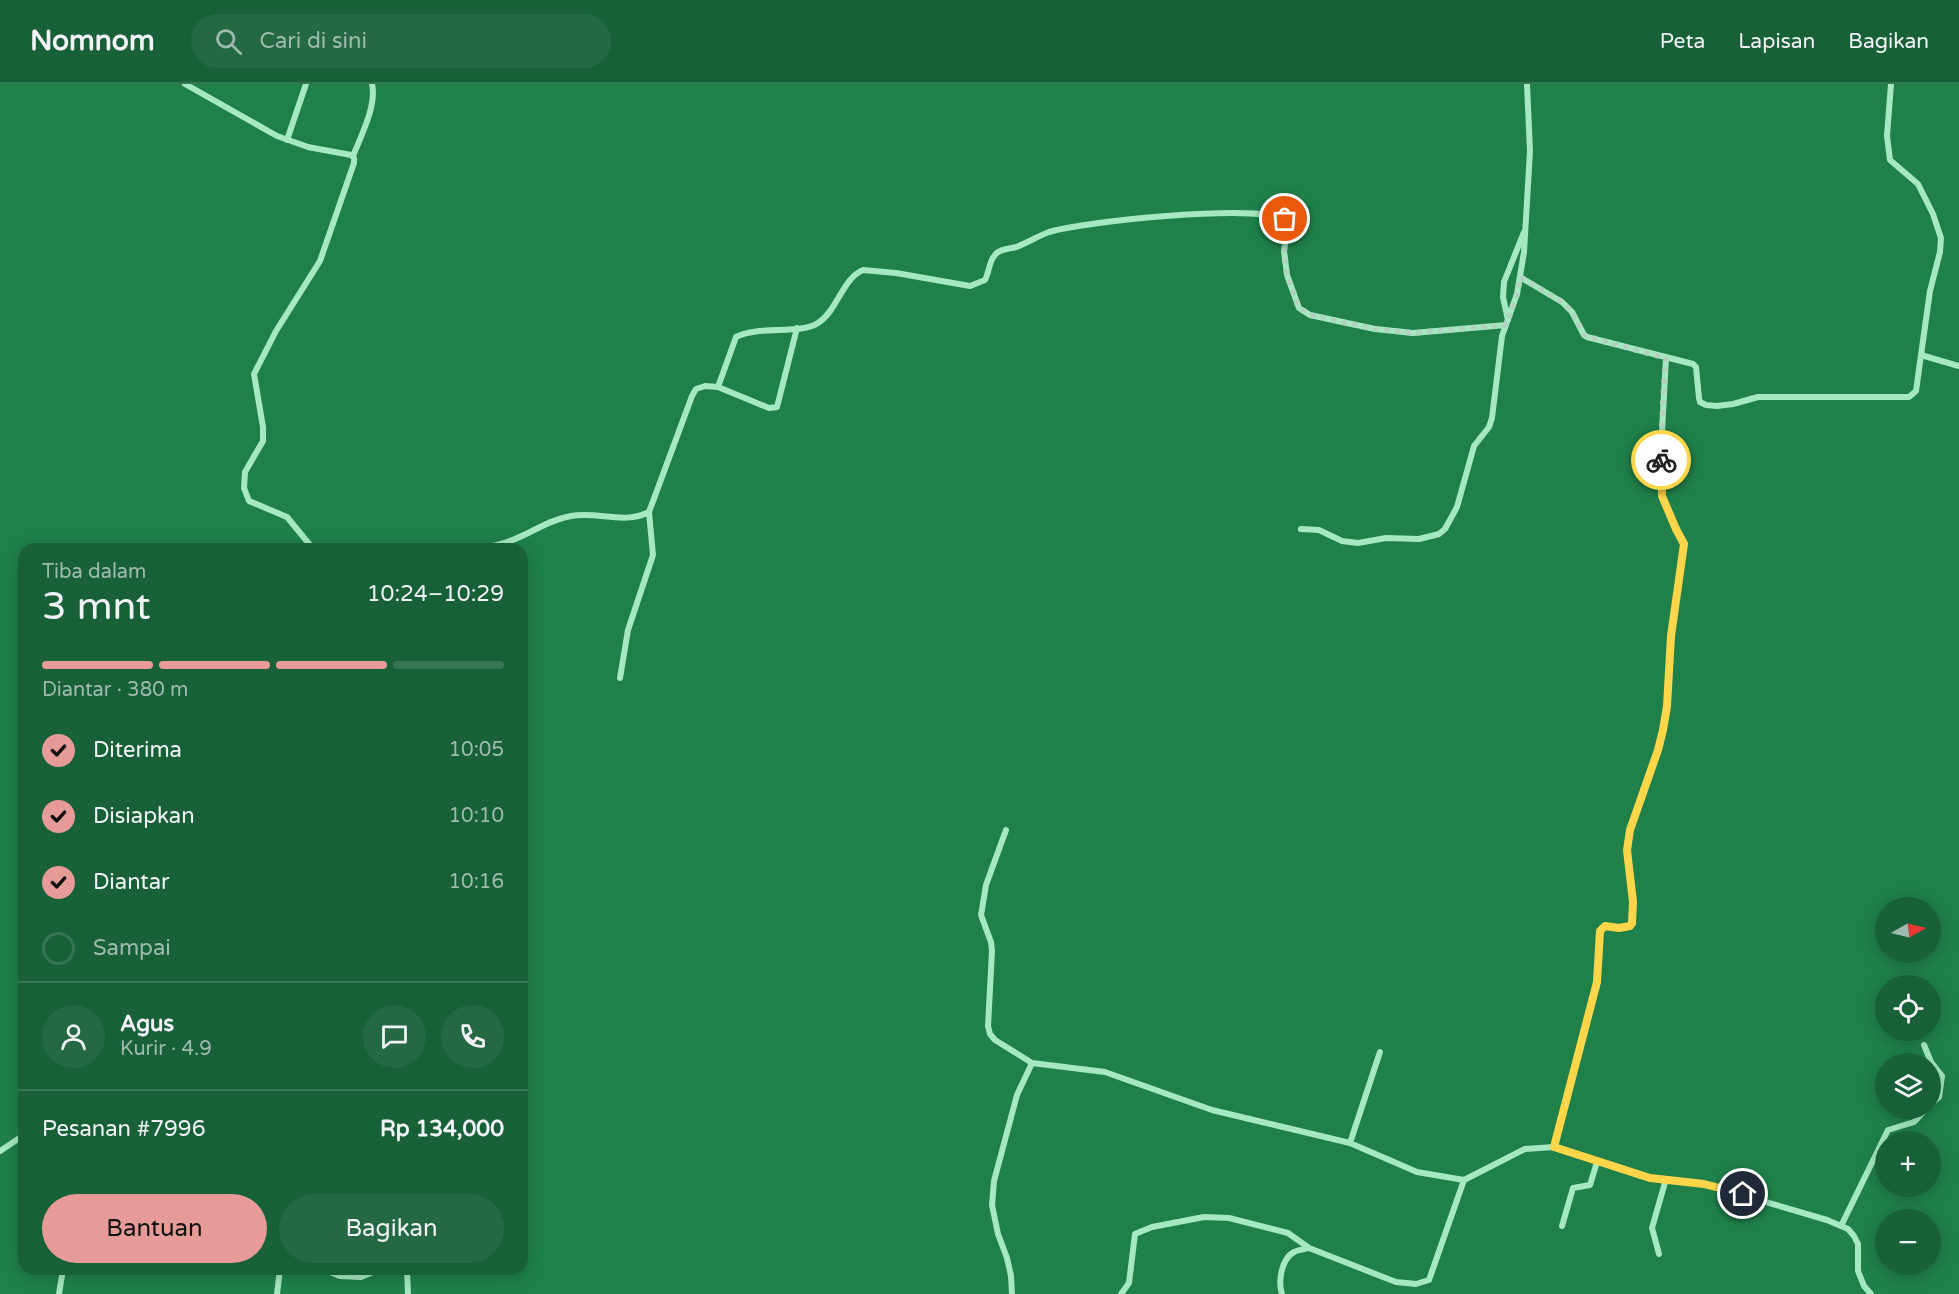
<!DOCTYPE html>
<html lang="id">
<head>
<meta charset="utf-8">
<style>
  body { margin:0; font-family:"Varela Round",sans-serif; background:#246943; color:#f1f3f6; height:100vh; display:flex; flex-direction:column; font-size:22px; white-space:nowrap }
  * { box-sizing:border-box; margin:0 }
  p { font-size:20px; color:#9ebbae }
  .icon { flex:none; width:33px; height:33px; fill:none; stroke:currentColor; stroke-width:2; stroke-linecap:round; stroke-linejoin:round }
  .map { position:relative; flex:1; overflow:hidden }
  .details { position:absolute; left:18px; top:459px; width:510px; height:732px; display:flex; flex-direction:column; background:#176038; border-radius:18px; box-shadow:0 3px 15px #0003 }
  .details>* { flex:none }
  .needle { width:39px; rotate:82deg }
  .buttons { position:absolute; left:1875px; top:813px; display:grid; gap:12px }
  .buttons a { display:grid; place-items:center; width:66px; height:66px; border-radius:50%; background:#176038; box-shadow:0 3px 15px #0003; font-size:30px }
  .pin { position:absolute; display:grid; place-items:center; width:51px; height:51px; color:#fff; margin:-26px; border:3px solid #fff; border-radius:50%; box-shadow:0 2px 6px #0007 }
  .courier { position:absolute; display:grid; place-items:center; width:60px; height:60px; margin:-30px; border:4px solid #ffd54a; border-radius:50%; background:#fff; color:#222; box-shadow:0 2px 8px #0007 }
  .head em { font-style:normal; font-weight:600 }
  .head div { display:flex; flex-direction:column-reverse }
  .head { display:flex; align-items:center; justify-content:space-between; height:102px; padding:0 24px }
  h1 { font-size:39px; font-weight:600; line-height:45px }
  .bar { display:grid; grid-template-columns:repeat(4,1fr); gap:9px 6px; align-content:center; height:72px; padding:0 24px }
  .bar i { height:8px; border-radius:4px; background:#367553 }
  .bar .active { background:#e69b98 }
  .bar p { grid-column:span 4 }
  .line { display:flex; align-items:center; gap:15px; padding:0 24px; border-top:2px solid #367553 }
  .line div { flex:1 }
  .round { display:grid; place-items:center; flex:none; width:63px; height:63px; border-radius:32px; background:#246943 }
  ol { padding:0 24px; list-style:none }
  li { display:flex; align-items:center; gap:18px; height:66px }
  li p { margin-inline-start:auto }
  li .icon { padding:6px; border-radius:50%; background:#e69b98; color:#111; stroke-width:4 }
  li:last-child { color:#9ebbae }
  li i { width:33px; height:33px; border:3px solid #367553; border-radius:50% }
  .button { display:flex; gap:12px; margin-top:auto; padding:12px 24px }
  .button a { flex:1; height:69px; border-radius:36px; background:#e69b98; color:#111; font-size:24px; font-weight:600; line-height:69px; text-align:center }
  .button a+a { background:#246943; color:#f1f3f6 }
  header { display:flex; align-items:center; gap:36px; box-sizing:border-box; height:84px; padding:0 30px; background:#176038; border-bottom:2px solid #367553 }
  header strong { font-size:28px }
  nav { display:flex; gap:33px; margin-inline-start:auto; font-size:21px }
  .search { width:420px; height:54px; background:#246943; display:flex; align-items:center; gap:15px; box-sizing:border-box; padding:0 21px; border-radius:33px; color:#9ebbae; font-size:22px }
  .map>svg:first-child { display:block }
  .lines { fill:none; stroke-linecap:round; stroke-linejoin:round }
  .minor { stroke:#a5e8c1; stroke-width:6 }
  .done { stroke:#b1d3c0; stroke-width:6; stroke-dasharray:0 10.8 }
  .route { stroke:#ffd54a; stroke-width:8 }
</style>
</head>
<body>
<header>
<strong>Nomnom</strong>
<div class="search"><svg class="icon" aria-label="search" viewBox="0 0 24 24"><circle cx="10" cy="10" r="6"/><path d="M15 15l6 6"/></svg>Cari di sini</div>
<nav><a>Peta</a><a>Lapisan</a><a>Bagikan</a></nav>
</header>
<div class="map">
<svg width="1959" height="1210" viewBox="0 0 1959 1210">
  <rect width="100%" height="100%" fill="#1f804a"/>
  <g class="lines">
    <path class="minor" d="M 185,0 L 277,52 L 308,63 L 351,71 L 354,74 L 354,79 L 320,177 L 276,247 L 254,290 L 263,343 L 263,357 L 245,388 L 244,404 L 249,417 L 287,433 L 310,461 L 316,465
      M 1891,0 L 1887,52 L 1890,76 L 1918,100 L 1933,130 L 1941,154 L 1940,168 L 1930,207 L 1921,271 L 1959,282
      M 287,56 L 306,0
      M 353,72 C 361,52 377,21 372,0
      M 1520,193 L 1562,218 L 1572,228 L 1584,251 L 1587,253 L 1693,280 L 1696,283 L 1699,314 L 1700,318 L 1706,321 L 1717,322 L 1733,320 L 1758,313 L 1909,313 L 1916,307 L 1921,271
      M 1508,236 L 1503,213 L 1504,198 L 1524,148
      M 718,303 L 769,324 L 777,323 L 797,244
      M 1301,445 L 1319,446 L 1342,457 L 1358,459 L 1386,454 L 1419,455 L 1439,450 L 1445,445 L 1457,423 L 1474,362 L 1489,343 L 1492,334 L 1502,252 L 1517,210 L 1524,168 L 1530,67 L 1527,0
      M 479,465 C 488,463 498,461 507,458 C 529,451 547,436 571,432 C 598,427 624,441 649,428 L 692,312 L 696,305 L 705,302 L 718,303 L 736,253 C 759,241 800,251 818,239 C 838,226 842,195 863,186 L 896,189 L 970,202 L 985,196 C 989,189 989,177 995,171 C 999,165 1009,165 1016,163 C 1027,159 1038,152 1049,148 C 1086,137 1254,120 1285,135 L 1288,142 L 1284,167 L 1287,191 L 1299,224 L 1310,231 L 1375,245 L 1413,249 L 1506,241
      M 620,594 L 628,546 L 653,471 L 649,428
      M 1006,746 L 986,801 L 981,831 L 991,858 L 992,867 L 988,942 L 990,950 L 995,956 L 1032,979 L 1105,988 L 1212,1026 L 1350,1059 L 1417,1088 L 1464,1096
      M 1924,961 L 1931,978 L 1942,992 L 1939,1013 L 1930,1021
      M 1350,1059 L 1380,968
      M 1554,1063 L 1597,898 L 1600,847 L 1605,842 L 1619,844 L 1630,842 L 1633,839 L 1633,818 L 1627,766 L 1630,746 L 1658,667 L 1663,646 L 1667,622 L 1671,552 L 1684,460 L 1676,445 L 1662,412 L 1661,366 L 1666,274
      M 0,1067 L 21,1053 L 24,1049
      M 1562,1142 L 1573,1104 L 1590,1101 L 1597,1078
      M 1841,1142 L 1888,1046 L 1914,1038 L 1927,1024
      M 1659,1170 L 1652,1144 L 1666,1095
      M 322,1185 L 340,1192 L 361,1193 L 380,1185
      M 407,1185 L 408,1210
      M 59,1210 L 63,1185
      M 277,1210 L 280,1185
      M 1012,1210 L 1011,1192 L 1007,1174 L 998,1150 L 992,1121 L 994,1097 L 1017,1011 L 1032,979
      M 1121,1210 L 1129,1199 L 1135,1150 L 1152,1143 L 1204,1133 L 1229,1134 L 1288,1149 L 1309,1164 L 1396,1198 L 1416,1200 L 1429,1196 L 1464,1096 L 1525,1065 L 1554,1063 L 1651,1094 L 1704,1100 L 1827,1136 L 1848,1145 L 1854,1152 L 1858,1160 L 1858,1187 L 1864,1202 L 1871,1210
      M 1282,1210 C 1278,1198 1281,1175 1294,1168 C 1298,1166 1304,1165 1309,1164"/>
  </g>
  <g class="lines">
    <path class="done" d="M 1285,135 L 1288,142 L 1284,167 L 1287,191 L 1299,224 L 1310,231 L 1375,245 L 1413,249 L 1506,241 L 1517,210 L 1520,193 L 1562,218 L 1572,228 L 1585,252 L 1666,274 L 1663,315 L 1661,376"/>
    <path class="route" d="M 1661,376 L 1662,412 L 1676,445 L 1684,460 L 1671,552 L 1667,622 L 1663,646 L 1658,666 L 1630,746 L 1627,766 L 1633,818 L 1632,839 L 1630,842 L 1619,844 L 1605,842 L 1600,847 L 1597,898 L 1554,1063 L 1650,1094 L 1704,1100 L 1743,1110"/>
  </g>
</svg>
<div class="buttons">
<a><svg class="needle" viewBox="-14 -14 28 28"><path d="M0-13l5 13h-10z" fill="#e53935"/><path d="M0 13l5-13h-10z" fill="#9ebbae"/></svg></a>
<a><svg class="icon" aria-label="locate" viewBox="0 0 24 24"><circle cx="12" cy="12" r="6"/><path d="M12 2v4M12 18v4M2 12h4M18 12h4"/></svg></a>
<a><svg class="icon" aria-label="layers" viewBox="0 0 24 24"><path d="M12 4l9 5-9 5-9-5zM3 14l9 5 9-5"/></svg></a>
<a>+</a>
<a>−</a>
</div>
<div class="pin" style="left:1285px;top:135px;background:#ea580c"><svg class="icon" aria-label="bag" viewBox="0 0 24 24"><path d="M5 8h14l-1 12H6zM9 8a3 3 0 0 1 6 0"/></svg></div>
<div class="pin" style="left:1743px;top:1110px;background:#1f2937"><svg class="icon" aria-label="home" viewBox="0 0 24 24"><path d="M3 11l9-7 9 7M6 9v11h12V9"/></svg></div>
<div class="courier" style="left:1661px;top:376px"><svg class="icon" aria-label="bike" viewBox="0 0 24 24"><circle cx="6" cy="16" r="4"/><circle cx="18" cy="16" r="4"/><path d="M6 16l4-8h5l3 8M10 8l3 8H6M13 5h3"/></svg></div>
<section class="details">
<div class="head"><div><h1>3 mnt</h1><p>Tiba dalam</p></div><em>10:24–10:29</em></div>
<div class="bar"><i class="active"></i><i class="active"></i><i class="active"></i><i></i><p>Diantar · 380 m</p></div>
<ol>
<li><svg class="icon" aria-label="check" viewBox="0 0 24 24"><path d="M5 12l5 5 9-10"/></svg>Diterima<p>10:05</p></li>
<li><svg class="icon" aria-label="check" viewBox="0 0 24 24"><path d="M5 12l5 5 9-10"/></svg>Disiapkan<p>10:10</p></li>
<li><svg class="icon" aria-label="check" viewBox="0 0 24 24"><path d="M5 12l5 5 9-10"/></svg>Diantar<p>10:16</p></li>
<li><i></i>Sampai</li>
</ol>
<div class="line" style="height:108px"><a class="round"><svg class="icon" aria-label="person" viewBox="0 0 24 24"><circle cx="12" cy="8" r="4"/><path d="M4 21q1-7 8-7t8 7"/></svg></a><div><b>Agus</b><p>Kurir · 4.9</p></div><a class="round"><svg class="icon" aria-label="chat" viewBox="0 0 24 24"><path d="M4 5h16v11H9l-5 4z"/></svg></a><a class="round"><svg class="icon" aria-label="phone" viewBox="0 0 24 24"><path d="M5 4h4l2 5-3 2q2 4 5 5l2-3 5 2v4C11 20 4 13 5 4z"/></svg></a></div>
<div class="line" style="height:78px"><div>Pesanan #7996</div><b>Rp 134,000</b></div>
<div class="button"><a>Bantuan</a><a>Bagikan</a></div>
</section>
</div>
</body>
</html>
